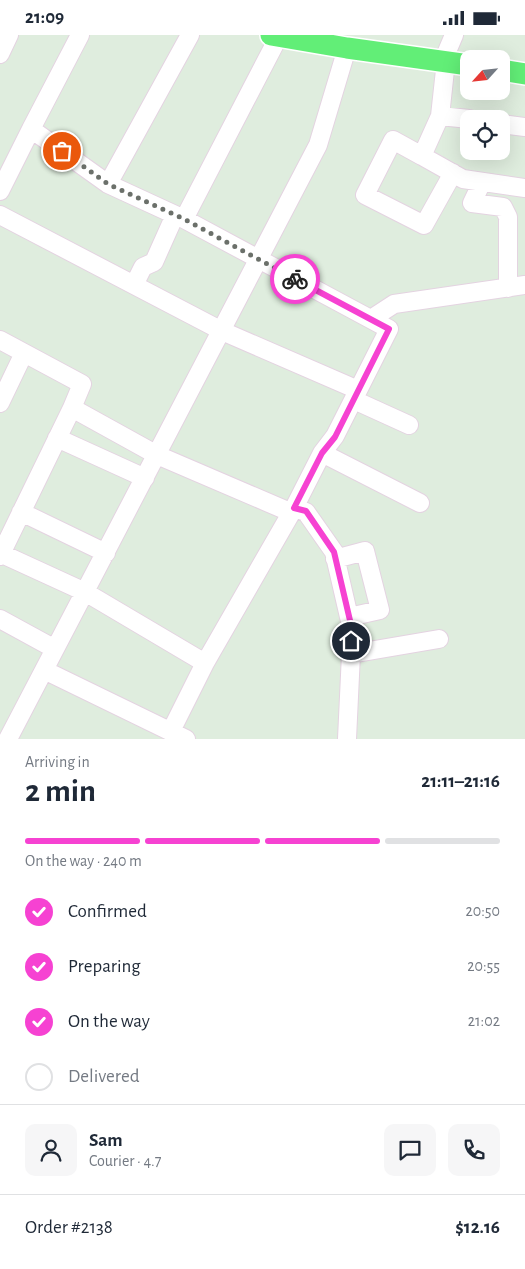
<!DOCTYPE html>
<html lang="en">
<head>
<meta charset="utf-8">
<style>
  body { margin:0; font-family:"Alegreya Sans",sans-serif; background:#f6f6f7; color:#1f2937; height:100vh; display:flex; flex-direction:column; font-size:19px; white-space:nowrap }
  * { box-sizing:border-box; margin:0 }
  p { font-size:16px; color:#747a83 }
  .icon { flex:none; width:28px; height:28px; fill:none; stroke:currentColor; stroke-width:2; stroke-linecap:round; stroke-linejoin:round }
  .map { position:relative; height:704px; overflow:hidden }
  .drawer { display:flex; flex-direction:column; background:#fff; flex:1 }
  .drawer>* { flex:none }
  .needle { width:32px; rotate:243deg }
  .buttons { position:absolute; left:460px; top:15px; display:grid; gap:10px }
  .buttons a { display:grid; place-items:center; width:50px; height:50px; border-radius:10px; background:#fff; box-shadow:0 5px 20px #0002; font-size:25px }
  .pin { position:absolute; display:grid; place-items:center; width:42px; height:42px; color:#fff; margin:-21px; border:2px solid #fff; border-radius:50%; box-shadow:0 1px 5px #0007 }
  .courier { position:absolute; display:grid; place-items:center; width:50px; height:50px; margin:-25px; border:4px solid #f642d2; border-radius:50%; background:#fff; color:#222; box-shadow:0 1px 6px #0007 }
  .overview em { font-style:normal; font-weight:600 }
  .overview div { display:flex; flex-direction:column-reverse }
  .overview { display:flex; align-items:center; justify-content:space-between; height:85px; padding:0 25px }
  h1 { font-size:32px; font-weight:600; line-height:38px }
  .bar { display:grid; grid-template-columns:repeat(4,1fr); gap:8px 5px; align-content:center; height:60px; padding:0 25px }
  .bar i { height:6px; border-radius:4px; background:#e0e1e3 }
  .bar .selected { background:#f642d2 }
  .bar p { grid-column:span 4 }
  .line { display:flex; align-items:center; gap:12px; padding:0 25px; border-top:1px solid #e0e1e3 }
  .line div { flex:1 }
  .round { display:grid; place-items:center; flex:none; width:52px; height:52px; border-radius:10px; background:#f6f6f7 }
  ol { padding:0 25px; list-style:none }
  li { display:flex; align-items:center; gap:15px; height:55px }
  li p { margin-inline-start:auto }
  li .icon { padding:5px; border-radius:50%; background:#f642d2; color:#fff; stroke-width:4 }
  li:last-child { color:#747a83 }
  li i { width:28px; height:28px; border:2px solid #e0e1e3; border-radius:50% }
  .status { display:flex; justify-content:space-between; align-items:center; height:35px; padding:0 25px; background:#fff; direction:ltr }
  .status svg { height:14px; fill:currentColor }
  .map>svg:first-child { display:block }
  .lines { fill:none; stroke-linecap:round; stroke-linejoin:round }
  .minor-casing { stroke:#e4d3e1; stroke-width:20 }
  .major-casing { stroke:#fff; stroke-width:24 }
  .minor { stroke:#fff; stroke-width:18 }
  .major { stroke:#62ee77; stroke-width:21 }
  .done { stroke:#6b706a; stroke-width:5; stroke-dasharray:0 9 }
  .route { stroke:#f642d2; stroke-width:6 }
</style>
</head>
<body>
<div class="status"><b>21:09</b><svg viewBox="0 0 49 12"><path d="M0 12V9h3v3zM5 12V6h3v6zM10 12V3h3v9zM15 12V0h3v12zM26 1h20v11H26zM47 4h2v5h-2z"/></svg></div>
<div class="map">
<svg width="525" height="704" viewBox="0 0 525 704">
  <rect width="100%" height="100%" fill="#dfedde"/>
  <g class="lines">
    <g class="minor-casing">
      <path id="minor" d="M 80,0 L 31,94 L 108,149 L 184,184 L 389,294 L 335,401 L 322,418 L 294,473 L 205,628 L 171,696
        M 0,19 L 9,0
        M 443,26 L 454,0
        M 446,26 L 440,81 L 422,121 L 463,144 L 525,153
        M 440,81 L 469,84
        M 501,89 L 525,92
        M 422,121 L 393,105 L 365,160 L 424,190 L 453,138
        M 482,147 L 472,168 L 503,172 L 508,182 L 508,253
        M 108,149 L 190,0
        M 0,156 L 31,94
        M 0,180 L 222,296 L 358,355
        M 184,184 L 279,1
        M 134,250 L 143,232 L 154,227 L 175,180
        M 371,284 L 394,269 L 525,250
        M 0,305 L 82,349 L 72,373 L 0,521
        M 354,365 L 409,390
        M 0,368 L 24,318
        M 72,373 L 157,420 L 290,477 L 294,473 L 306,477 L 334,517 L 349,582 L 352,594 L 351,619 L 347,704
        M 57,403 L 145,443
        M 322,418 L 420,468
        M 21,477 L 106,518
        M 0,518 L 85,557 L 205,628
        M 335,524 L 365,516 L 380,575 L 349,582
        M 0,584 L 55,614
        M 351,619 L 439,604
        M 44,635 L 186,704
        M 8,704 L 318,110 L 347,13"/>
    </g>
    <g class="major-casing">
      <path id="major" d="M 271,0 L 347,13 L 469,30
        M 501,35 L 525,39"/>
    </g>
    <use href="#minor" class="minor"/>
    <use href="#major" class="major"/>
  </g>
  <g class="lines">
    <path class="done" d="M 62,116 L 108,149 L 184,184 L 295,244"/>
    <path class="route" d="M 295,244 L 389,294 L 335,402 L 322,418 L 294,473 L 306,476 L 334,517 L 352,594 L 351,606"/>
  </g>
</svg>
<div class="buttons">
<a><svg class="needle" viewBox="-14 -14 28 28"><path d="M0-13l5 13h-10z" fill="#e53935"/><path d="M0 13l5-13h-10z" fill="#747a83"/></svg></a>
<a><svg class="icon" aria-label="locate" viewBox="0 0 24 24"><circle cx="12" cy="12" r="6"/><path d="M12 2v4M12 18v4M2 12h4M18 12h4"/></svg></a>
</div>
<div class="pin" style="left:62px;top:116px;background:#ea580c"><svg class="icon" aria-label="bag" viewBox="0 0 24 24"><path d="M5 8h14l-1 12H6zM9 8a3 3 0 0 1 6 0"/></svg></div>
<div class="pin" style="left:351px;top:606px;background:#1f2937"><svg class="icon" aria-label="home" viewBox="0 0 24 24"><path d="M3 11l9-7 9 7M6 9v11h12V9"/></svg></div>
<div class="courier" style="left:295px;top:244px"><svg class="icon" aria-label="bike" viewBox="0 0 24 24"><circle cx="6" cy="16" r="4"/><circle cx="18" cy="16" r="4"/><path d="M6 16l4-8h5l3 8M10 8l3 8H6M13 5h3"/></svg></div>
</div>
<section class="drawer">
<div class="overview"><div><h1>2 min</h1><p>Arriving in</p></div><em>21:11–21:16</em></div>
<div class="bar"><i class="selected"></i><i class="selected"></i><i class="selected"></i><i></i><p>On the way · 240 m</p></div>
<ol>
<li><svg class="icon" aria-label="check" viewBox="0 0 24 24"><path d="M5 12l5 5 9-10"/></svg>Confirmed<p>20:50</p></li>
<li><svg class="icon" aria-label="check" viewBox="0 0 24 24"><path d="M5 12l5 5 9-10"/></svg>Preparing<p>20:55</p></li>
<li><svg class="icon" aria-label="check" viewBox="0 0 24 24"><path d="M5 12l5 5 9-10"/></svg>On the way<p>21:02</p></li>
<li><i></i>Delivered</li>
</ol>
<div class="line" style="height:90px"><a class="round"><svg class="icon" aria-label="person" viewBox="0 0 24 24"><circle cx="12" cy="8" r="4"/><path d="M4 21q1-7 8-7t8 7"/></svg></a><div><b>Sam</b><p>Courier · 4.7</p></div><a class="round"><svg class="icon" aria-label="chat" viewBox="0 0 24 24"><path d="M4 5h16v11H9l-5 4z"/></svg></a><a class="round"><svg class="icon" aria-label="phone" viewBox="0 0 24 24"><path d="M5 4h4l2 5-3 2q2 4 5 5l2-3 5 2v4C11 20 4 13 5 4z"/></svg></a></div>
<div class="line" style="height:65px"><div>Order #2138</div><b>$12.16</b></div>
</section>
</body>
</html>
